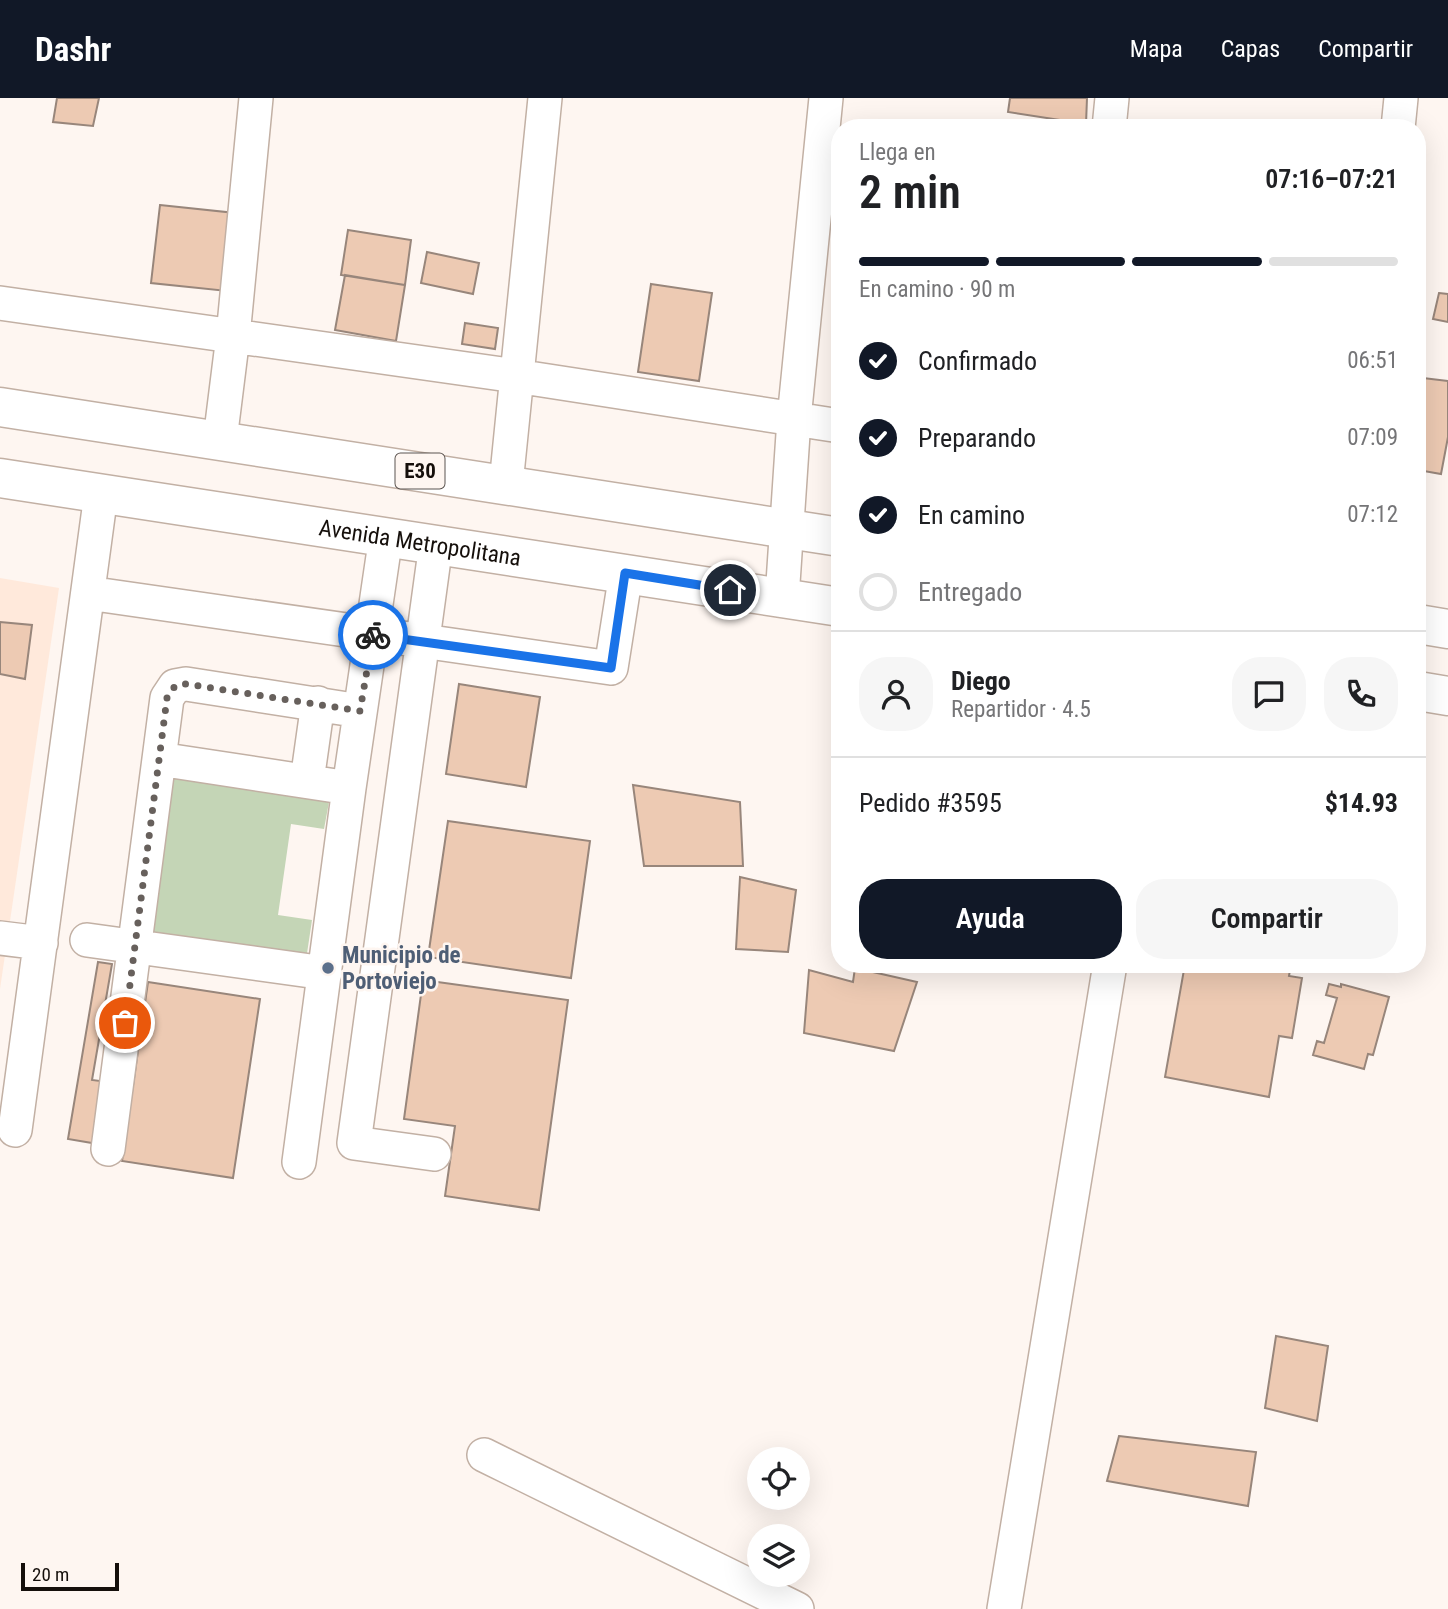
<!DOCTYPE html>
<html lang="es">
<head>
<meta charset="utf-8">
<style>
  body { margin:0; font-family:"Roboto Condensed",sans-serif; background:#f6f6f6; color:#202124; height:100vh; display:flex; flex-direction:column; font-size:26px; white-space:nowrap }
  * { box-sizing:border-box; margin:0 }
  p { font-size:23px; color:#757577 }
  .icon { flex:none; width:38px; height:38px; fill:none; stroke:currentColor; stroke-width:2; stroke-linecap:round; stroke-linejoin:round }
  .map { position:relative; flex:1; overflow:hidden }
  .drawer { position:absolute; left:831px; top:21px; width:595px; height:854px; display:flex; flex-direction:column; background:#fff; border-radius:28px; box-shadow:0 7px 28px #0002 }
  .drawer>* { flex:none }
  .fabs { position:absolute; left:747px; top:1349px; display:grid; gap:14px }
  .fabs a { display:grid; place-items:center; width:63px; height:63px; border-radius:50%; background:#fff; box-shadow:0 7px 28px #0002; font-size:35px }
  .scale { position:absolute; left:21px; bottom:18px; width:98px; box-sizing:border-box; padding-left:7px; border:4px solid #150f0b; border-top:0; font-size:19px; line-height:24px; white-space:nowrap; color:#150f0b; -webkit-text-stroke:5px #fef6f1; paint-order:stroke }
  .pin { position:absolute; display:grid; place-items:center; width:60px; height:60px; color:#fff; margin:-30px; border:4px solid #fff; border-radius:50%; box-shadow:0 2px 7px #0007 }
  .courier { position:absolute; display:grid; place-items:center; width:70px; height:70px; margin:-35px; border:5px solid #1a73e8; border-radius:50%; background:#fff; color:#222; box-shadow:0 2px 9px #0007 }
  .summary em { font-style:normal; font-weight:600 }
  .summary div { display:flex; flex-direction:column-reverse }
  .summary { display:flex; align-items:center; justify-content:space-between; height:119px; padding:0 28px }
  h1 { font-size:46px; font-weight:600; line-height:52px }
  .bar { display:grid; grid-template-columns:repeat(4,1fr); gap:10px 7px; align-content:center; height:84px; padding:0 28px }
  .bar i { height:9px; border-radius:5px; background:#e0e0e0 }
  .bar .on { background:#111827 }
  .bar p { grid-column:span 4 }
  .line { display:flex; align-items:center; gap:18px; padding:0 28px; border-top:2px solid #e0e0e0 }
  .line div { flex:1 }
  .round { display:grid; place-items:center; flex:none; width:74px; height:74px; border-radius:28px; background:#f6f6f6 }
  ol { padding:0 28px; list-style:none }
  li { display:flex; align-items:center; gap:21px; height:77px }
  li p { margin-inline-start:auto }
  li .icon { padding:7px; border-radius:50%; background:#111827; color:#fff; stroke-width:4 }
  li:last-child { color:#757577 }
  li i { width:38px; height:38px; border:4px solid #e0e0e0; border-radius:50% }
  .primary-button { display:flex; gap:14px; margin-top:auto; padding:14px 28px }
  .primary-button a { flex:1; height:80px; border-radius:28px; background:#111827; color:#fff; font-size:28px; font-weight:600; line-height:80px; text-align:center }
  .primary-button a+a { background:#f6f6f6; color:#202124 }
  header { display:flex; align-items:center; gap:42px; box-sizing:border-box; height:98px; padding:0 35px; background:#111827; color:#fff }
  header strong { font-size:33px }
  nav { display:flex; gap:38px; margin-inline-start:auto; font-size:24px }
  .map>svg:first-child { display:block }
  .built { fill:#ffe9db }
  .green { fill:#c4d5b6 }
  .building { fill:#edcab3; stroke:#98867b; stroke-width:2 }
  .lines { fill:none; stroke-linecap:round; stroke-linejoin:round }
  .minor-casing { stroke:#c2b0a4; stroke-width:36 }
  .highway-casing { stroke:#c2b0a4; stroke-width:41 }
  .minor { stroke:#fff; stroke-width:33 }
  .highway { stroke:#fff; stroke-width:38 }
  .done { stroke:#67605c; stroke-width:7; stroke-dasharray:0 12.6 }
  .route { stroke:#1a73e8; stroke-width:9 }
  .service-dot { fill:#5c6f8a; stroke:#fef6f1; stroke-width:2.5 }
  .labels { text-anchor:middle; stroke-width:5; stroke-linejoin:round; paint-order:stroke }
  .shield { fill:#fef6f1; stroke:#5b5450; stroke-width:2 }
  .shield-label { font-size:21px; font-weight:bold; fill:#150f0b }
  .street-label { font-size:23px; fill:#150f0b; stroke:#fef6f1 }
  .service-label { font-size:23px; font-weight:bold; fill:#4e5e75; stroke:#fef6f1; text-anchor:start }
</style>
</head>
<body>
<header>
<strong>Dashr</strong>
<nav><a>Mapa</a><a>Capas</a><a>Compartir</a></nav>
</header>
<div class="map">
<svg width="1448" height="1511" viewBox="0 0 1448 1511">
  <rect width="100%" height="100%" fill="#fef6f1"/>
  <path class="built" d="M 0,480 L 59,490 L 0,891 Z"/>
  <path class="green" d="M 172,679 L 329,704 L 324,731 L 291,726 L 278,817 L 312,822 L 306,862 L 148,837 Z"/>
  <path class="building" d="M 57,0 L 99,0 L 93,28 L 53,24 Z
    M 1010,0 L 1087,0 L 1086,26 L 1008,14 Z
    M 160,107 L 235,115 L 227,193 L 151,185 Z
    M 348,132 L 411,142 L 405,187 L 341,177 Z
    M 427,154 L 479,165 L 473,196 L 421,185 Z
    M 345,177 L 405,187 L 396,243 L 335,232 Z
    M 651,186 L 712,195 L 699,283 L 638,274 Z
    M 1439,195 L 1448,196 L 1448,224 L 1433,221 Z
    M 465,225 L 498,230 L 495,251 L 462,246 Z
    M 840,271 L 840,298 L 835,297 Z
    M 1423,280 L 1448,283 L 1448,339 L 1441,376 L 1418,372 L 1418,311 L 1421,311 Z
    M 0,524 L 32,527 L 25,581 L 0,576 Z
    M 459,586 L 540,599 L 526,689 L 446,676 Z
    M 633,687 L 740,704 L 743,768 L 644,768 Z
    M 448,723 L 590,743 L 571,880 L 428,859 Z
    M 740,779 L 796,792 L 788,854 L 736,851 Z
    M 98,864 L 112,866 L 92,982 L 108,984 L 98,1046 L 68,1041 Z
    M 1185,866 L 1291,866 L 1289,878 L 1302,880 L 1292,940 L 1279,938 L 1269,999 L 1165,979 Z
    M 855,870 L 917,884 L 894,953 L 804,935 L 809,872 L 853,884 Z
    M 423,882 L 568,902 L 539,1112 L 445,1098 L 455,1028 L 404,1021 Z
    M 148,884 L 260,901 L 233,1080 L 122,1063 Z
    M 1329,886 L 1341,889 L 1341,886 L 1389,899 L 1373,957 L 1368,956 L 1364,971 L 1313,957 L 1317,943 L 1324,945 L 1337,900 L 1326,897 Z
    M 1276,1238 L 1328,1248 L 1317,1323 L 1265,1310 Z
    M 1119,1338 L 1256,1354 L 1248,1408 L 1107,1383 Z"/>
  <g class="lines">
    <g class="minor-casing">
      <path id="minor" d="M 1109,30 L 1112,0
        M 1398,30 L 1401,0
        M 0,205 L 516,278 L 840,328
        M 220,342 L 233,238 L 256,0
        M 506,386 L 545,0
        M 88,495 L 611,570 L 626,475
        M 782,500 L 794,321 L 826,0
        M 159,661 L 349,690
        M 307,683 L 318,605
        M 0,840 L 41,845
        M 87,842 L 325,875
        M 15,1032 L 101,396
        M 108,1051 L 167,600 L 175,588 L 186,586 L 360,613
        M 434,1056 L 354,1045 L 436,446
        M 299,1064 L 349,690 L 386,438
        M 484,1357 L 797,1511
        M 1004,1511 L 1110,866"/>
    </g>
    <g class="highway-casing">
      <g id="highway">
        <path d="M 0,309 L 840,439"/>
        <path id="s1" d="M 0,380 L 840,509"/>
        <path d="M 1418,526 L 1448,531"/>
        <path d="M 1418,593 L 1448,598"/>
      </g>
    </g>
    <use href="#minor" class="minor"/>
    <use href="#highway" class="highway"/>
  </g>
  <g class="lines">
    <path class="done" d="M 125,925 L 167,600 L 175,588 L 186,586 L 360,613 L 373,537"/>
    <path class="route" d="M 373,537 L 611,570 L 625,475 L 730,492"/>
  </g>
  <circle class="service-dot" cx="328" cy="870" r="7"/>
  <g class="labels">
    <rect class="shield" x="395.5" y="355.5" width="49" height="35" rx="5"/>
    <g class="shield-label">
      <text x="420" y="380">E30</text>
    </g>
    <g class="street-label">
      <text dy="8" stroke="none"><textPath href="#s1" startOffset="425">Avenida Metropolitana</textPath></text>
    </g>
    <g class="service-label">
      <text x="342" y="865">Municipio de<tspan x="342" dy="26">Portoviejo</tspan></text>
    </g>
  </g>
</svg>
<div class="fabs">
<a><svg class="icon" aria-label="locate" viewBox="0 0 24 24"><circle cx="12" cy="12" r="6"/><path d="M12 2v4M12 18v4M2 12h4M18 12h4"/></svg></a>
<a><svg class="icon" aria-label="layers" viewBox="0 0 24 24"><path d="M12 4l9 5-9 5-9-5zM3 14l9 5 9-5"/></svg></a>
</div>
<div class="scale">20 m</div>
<div class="pin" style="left:125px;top:925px;background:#ea580c"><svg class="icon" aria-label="bag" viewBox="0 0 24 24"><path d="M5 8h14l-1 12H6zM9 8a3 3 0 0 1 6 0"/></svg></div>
<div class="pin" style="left:730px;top:492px;background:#1f2937"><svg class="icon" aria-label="home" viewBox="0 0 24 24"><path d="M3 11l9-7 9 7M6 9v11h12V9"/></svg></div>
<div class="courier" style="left:373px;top:537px"><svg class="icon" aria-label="bike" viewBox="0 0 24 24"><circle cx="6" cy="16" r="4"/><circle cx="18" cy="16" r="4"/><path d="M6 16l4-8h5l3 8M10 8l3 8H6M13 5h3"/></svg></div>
<section class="drawer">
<div class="summary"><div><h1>2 min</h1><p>Llega en</p></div><em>07:16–07:21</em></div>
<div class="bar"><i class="on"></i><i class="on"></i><i class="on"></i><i></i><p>En camino · 90 m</p></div>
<ol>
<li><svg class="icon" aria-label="check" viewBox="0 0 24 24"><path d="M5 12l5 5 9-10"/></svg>Confirmado<p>06:51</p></li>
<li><svg class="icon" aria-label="check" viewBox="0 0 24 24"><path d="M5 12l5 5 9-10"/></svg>Preparando<p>07:09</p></li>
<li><svg class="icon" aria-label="check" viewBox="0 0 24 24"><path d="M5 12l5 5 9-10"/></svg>En camino<p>07:12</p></li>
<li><i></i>Entregado</li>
</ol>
<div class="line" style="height:126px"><a class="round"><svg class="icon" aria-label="person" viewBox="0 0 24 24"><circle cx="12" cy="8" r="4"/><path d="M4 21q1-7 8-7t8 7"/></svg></a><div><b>Diego</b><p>Repartidor · 4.5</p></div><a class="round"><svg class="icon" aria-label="chat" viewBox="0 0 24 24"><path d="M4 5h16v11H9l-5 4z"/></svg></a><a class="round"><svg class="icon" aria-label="phone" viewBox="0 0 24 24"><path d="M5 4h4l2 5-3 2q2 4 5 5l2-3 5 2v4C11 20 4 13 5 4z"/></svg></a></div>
<div class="line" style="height:91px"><div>Pedido #3595</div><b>$14.93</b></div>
<div class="primary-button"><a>Ayuda</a><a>Compartir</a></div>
</section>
</div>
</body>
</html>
